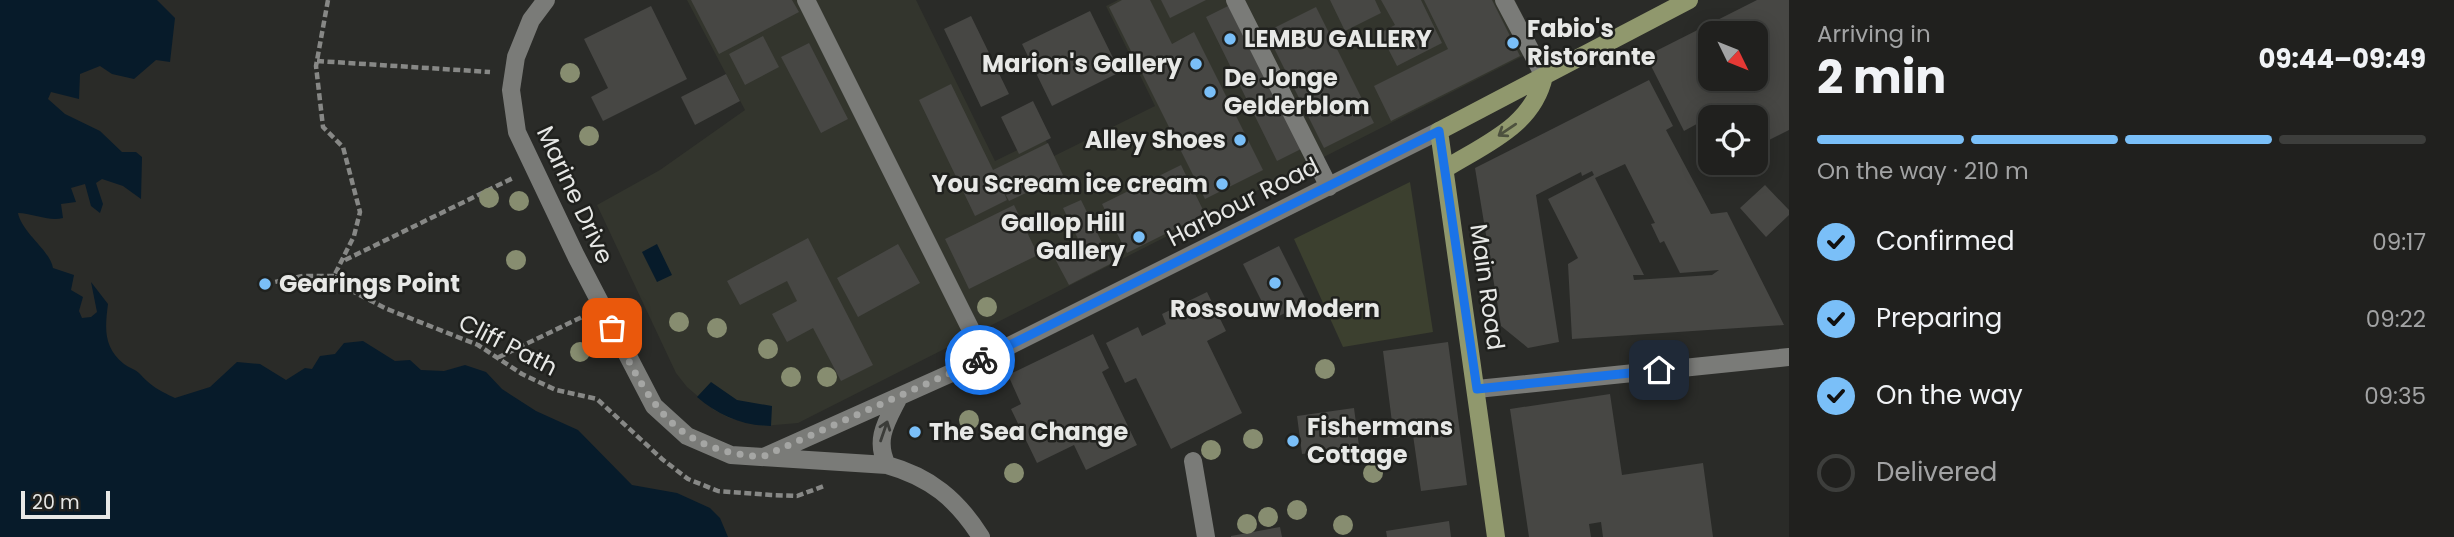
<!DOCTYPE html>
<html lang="en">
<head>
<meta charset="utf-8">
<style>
  body { margin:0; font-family:Poppins,sans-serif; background:#282827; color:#f1f3f6; height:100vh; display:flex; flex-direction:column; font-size:26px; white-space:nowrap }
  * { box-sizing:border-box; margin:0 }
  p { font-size:23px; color:#a2a3a4 }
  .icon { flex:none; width:38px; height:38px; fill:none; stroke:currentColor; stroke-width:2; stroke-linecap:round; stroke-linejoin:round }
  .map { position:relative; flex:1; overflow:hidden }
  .sheet { display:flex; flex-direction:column; background:#20201e; width:665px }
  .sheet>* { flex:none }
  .needle { width:46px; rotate:133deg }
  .fabs { position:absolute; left:1698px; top:21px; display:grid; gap:14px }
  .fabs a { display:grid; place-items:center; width:70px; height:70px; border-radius:14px; background:#20201e; box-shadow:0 4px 18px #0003,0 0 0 2px #3d3e3c; font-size:35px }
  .scale { position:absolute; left:21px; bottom:18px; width:89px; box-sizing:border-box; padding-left:7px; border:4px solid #e7e8e6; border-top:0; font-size:19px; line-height:24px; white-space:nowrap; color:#e7e8e6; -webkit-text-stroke:5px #20211e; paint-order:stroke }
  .pin { position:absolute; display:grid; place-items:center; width:60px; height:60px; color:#fff; margin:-30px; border-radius:14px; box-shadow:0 4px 10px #0006 }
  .courier { position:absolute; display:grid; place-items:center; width:70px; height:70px; margin:-35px; border:5px solid #1a73e8; border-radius:50%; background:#fff; color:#222; box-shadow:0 2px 9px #0007 }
  .head em { font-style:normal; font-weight:700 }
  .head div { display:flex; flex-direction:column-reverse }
  .head { display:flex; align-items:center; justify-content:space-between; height:119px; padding:0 28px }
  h1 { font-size:46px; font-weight:700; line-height:52px }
  .bar { display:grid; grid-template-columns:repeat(4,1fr); gap:10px 7px; align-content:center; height:84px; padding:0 28px }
  .bar i { height:9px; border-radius:5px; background:#3d3e3c }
  .bar .active { background:#7abff8 }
  .bar p { grid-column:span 4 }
  ol { padding:0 28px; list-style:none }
  li { display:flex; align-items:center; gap:21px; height:77px }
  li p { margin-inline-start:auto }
  li .icon { padding:7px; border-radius:50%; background:#7abff8; color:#111; stroke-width:4 }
  li:last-child { color:#a2a3a4 }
  li i { width:38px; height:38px; border:4px solid #3d3e3c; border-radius:50% }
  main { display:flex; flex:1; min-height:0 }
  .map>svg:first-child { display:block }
  .built { fill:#33352d }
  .green { fill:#3c402f }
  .water { fill:#071b2a }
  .building { fill:#474744; fill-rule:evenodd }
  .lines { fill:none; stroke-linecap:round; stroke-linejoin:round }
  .path { stroke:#878886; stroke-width:4.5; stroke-dasharray:7 3.5; stroke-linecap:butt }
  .minor { stroke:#7a7b78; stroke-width:18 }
  .major { stroke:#90986d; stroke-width:18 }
  .tree { fill:#878d70 }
  .oneway { stroke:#4d513e }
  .oneway2 { stroke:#3b3c39 }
  .done { stroke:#a5a6a4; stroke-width:7; stroke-dasharray:0 12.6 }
  .route { stroke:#1a73e8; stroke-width:9 }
  .poi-dot { fill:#7abff8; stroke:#20211e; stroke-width:2.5 }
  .labels { text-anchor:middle; stroke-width:5; stroke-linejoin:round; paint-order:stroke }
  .poi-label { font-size:24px; font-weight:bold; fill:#e7e8e6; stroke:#20211e; text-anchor:start }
  .street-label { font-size:24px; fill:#e7e8e6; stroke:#20211e }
</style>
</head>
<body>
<main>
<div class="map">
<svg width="1789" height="537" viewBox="0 0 1789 537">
  <rect width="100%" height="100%" fill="#2a2b28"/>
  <path class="built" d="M 687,0 L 916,0 L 995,161 L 1044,137 L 1054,156 L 1155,106 L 1106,6 L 1118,0 L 1515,0 L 1539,48 L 798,423 L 763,426 L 729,418 L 714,410 L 687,387 L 676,373 L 597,205 L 660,170 L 745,110 Z"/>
  <path class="green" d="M 1410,182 L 1433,332 L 1343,347 L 1294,239 Z"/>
  <path class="water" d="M 0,0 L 157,0 L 175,18 L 170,62 L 156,60 L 134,79 L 112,74 L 100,66 L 80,74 L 79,99 L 51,92 L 48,99 L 65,114 L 100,131 L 122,152 L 136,152 L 142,157 L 141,199 L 123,186 L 102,179 L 96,183 L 103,204 L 100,213 L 91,206 L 85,184 L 71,188 L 76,202 L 61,204 L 63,218 C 49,222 32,213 18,213 C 22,233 50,250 53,268 L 74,275 L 71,290 L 83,297 L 79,311 L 82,318 L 91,317 L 97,312 L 91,282 L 108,304 C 105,328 103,347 124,364 C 129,368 135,369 139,373 C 151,386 158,390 175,398 L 210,387 L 237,362 L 260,364 L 286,380 L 305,368 L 312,369 L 320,356 L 335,354 L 344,343 L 363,341 L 395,361 L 410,360 L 421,370 L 444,371 L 465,365 L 486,372 L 502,389 L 536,411 L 578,430 L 632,485 L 677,493 L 710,508 L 720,518 L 728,537 L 0,537 Z
    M 657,244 L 672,275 L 657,282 L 642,252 Z
    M 711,382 L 737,400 L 772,406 L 771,426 C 743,426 718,415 697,397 Z"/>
  <path class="building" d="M 691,0 L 792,0 L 799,12 L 719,54 Z
    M 1122,0 L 1150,0 L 1172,44 L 1194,32 L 1263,170 L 1205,199 L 1109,7 Z
    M 1161,0 L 1206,0 L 1170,18 Z
    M 1330,0 L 1375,0 L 1381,13 L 1345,31 Z
    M 1381,0 L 1421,0 L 1442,43 L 1397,66 L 1380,33 L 1395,25 Z
    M 1424,0 L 1492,0 L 1520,56 L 1391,121 L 1374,86 L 1448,49 Z
    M 1757,0 L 1789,0 L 1789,130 L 1755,147 L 1755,117 L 1723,117 L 1719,109 L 1713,111 L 1716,117 L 1710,117 L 1710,124 L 1706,126 L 1704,120 L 1684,131 L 1646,56 ZM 1710,33 L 1755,33 L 1755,79 L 1710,79 Z
    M 1234,3 L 1305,147 L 1277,161 L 1206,17 Z
    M 651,6 L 687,79 L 603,121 L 591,97 L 608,88 L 584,39 Z
    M 1316,7 L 1374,123 L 1324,148 L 1266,32 Z
    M 1090,11 L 1120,72 L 1052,106 L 1022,44 Z
    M 971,16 L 1009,94 L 981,107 L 944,29 Z
    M 763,36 L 779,67 L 745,85 L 729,54 Z
    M 809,43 L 848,119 L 821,133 L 781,57 Z
    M 726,74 L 740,101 L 695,125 L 681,97 Z
    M 1649,80 L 1673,126 L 1666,130 L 1711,214 L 1727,212 L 1784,325 L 1572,339 L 1568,264 L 1578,258 L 1548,199 L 1594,175 L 1592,171 L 1582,176 L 1581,172 L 1536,195 L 1559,342 L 1528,348 L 1501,326 L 1475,168 ZM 1625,164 L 1655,223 L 1651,224 L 1660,243 L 1664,241 L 1680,273 L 1719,270 L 1712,275 L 1634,280 L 1633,275 L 1644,275 L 1595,178 Z
    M 951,84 L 993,170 L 1048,143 L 1063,175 L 1009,201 L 1003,190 L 1007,200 L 975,216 L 919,100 Z
    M 1033,101 L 1051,138 L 1019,154 L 1001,117 Z
    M 1710,150 L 1710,163 L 1724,163 L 1710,170 L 1702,154 Z
    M 1181,165 L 1205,214 L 1127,253 L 1102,204 Z
    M 1765,185 L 1789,210 L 1789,215 L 1766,237 L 1740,208 Z
    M 1081,200 L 1112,263 L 1069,285 L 1054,257 L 1080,243 L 1063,208 Z
    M 1014,205 L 1038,255 L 969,289 L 945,239 Z
    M 808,238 L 873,365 L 841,381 L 813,328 L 787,342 L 772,314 L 797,301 L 787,281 L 740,305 L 727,281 Z
    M 898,244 L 920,283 L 858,317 L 837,278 Z
    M 1279,246 L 1307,302 L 1271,320 L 1243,264 Z
    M 1207,292 L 1226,331 L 1207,341 L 1242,413 L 1171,449 L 1136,378 L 1125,383 L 1106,343 L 1138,327 L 1142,336 L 1166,324 L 1162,314 Z
    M 1093,334 L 1109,368 L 1102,372 L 1137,445 L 1086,470 L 1074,445 L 1037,463 L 1011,409 L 1021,404 L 1008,375 Z
    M 1448,342 L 1467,485 L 1421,491 L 1413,435 L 1394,438 L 1383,351 Z
    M 1610,394 L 1622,475 L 1703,463 L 1713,537 L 1603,537 L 1601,522 L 1589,524 L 1591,537 L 1529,537 L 1510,409 Z
    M 1354,408 L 1359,446 L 1302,454 L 1297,416 Z
    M 1449,521 L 1451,537 L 1387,537 L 1386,531 Z
    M 1280,527 L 1282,537 L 1231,537 L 1231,536 Z"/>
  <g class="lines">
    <path class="path" d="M 328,0 L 316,66 L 323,127 L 343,147 L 360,212 L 354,236 L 334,276 L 346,288 L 387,309 L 478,345 L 522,374 L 556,390 L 597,399 L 662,459 L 688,479 L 718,491 L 771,495 L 797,496 L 824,486
      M 317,61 L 490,72
      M 345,260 L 513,178
      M 265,284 L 303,276 L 334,276
      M 499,357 L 582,317"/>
    <path class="minor" d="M 546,0 L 531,20 L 516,57 L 511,90 L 517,132 L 576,256 L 654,406 L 687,436 L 731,455 L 887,465 C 930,477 957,499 981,537
      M 806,0 L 985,358
      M 1235,0 L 1329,187
      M 1504,0 L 1544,76
      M 1477,389 L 1789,357
      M 766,456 L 985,358 L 1439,131
      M 1193,461 L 1206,537
      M 887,465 C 874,439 887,421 899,397"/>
    <path class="major" d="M 1445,169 C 1485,144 1533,126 1544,76
      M 1496,537 L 1439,131 L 1689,0"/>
  </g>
  <g class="tree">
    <circle cx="570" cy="73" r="10"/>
    <circle cx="589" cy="136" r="10"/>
    <circle cx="489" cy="198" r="10"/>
    <circle cx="519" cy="201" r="10"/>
    <circle cx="516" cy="260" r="10"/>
    <circle cx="987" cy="307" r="10"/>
    <circle cx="679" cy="322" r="10"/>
    <circle cx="717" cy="328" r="10"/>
    <circle cx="768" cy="349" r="10"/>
    <circle cx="580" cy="352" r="10"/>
    <circle cx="1325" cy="369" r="10"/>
    <circle cx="791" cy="377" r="10"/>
    <circle cx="827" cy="377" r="10"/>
    <circle cx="982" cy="383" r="10"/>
    <circle cx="969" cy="420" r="10"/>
    <circle cx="1253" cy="439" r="10"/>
    <circle cx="1211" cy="450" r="10"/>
    <circle cx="1014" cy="473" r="10"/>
    <circle cx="1373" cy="473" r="10"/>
    <circle cx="1297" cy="510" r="10"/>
    <circle cx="1268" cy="517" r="10"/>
    <circle cx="1247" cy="524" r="10"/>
    <circle cx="1343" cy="525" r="10"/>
  </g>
  <defs><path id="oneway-shaft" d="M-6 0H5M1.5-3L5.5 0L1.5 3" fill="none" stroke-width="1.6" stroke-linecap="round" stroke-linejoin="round" transform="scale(1.75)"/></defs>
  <use class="oneway" href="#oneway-shaft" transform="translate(1507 130) rotate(146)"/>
  <use class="oneway2" href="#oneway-shaft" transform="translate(884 431) rotate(-71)"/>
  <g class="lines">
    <path class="done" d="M 612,328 C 650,403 671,450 762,457 L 980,360"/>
    <path class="route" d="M 980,360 L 1439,131 L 1477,389 L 1659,370"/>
  </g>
  <g class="poi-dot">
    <circle cx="1230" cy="39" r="7"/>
    <circle cx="1513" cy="43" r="7"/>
    <circle cx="1196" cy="64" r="7"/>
    <circle cx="1210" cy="92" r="7"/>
    <circle cx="1240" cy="140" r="7"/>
    <circle cx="1222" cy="184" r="7"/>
    <circle cx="1139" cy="237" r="7"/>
    <circle cx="1275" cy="283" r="7"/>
    <circle cx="265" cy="284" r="7"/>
    <circle cx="915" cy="432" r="7"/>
    <circle cx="1293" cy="441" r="7"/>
  </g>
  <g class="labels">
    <g class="poi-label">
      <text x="1527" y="37">Fabio's<tspan x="1527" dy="28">Ristorante</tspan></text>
      <text x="1244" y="47">LEMBU GALLERY</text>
      <text x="1182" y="72" text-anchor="end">Marion's Gallery</text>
      <text x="1224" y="86">De Jonge<tspan x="1224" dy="28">Gelderblom</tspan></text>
      <text x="1226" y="148" text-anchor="end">Alley Shoes</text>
      <text x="1208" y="192" text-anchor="end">You Scream ice cream</text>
      <text x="1125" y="231" text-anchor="end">Gallop Hill<tspan x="1125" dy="28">Gallery</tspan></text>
      <text x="279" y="292">Gearings Point</text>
      <text x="1275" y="317" text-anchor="middle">Rossouw Modern</text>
      <text x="1307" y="435">Fishermans<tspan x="1307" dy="28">Cottage</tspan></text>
      <text x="929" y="440">The Sea Change</text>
    </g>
    <g class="street-label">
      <text transform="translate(575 195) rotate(65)" y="8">Marine Drive</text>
      <text transform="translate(1243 202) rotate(-27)" y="8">Harbour Road</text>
      <text transform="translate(1487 287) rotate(82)" y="8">Main Road</text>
      <text transform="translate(508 345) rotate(27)" y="8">Cliff Path</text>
    </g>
  </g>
</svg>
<div class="fabs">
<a><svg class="needle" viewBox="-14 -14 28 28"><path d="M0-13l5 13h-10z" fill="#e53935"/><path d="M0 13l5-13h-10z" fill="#a2a3a4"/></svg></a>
<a><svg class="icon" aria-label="locate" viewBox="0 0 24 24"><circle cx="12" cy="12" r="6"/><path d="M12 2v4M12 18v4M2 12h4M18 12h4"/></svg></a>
</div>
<div class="scale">20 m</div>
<div class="pin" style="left:612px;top:328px;background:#ea580c"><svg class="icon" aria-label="bag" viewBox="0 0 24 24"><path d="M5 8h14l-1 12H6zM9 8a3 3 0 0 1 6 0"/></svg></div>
<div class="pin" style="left:1659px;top:370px;background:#1f2937"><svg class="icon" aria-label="home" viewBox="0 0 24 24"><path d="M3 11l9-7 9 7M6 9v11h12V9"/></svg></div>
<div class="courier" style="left:980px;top:360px"><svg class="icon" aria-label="bike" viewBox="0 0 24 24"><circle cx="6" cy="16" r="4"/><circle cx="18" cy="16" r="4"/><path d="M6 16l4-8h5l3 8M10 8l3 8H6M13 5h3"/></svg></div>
</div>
<section class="sheet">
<div class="head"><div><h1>2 min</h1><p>Arriving in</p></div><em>09:44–09:49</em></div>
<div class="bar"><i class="active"></i><i class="active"></i><i class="active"></i><i></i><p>On the way · 210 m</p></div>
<ol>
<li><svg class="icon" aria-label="check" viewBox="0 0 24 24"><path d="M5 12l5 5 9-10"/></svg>Confirmed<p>09:17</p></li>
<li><svg class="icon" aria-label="check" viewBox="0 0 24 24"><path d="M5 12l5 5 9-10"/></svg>Preparing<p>09:22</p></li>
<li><svg class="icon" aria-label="check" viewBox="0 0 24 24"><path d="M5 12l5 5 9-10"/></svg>On the way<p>09:35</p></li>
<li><i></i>Delivered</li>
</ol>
</section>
</main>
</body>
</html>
